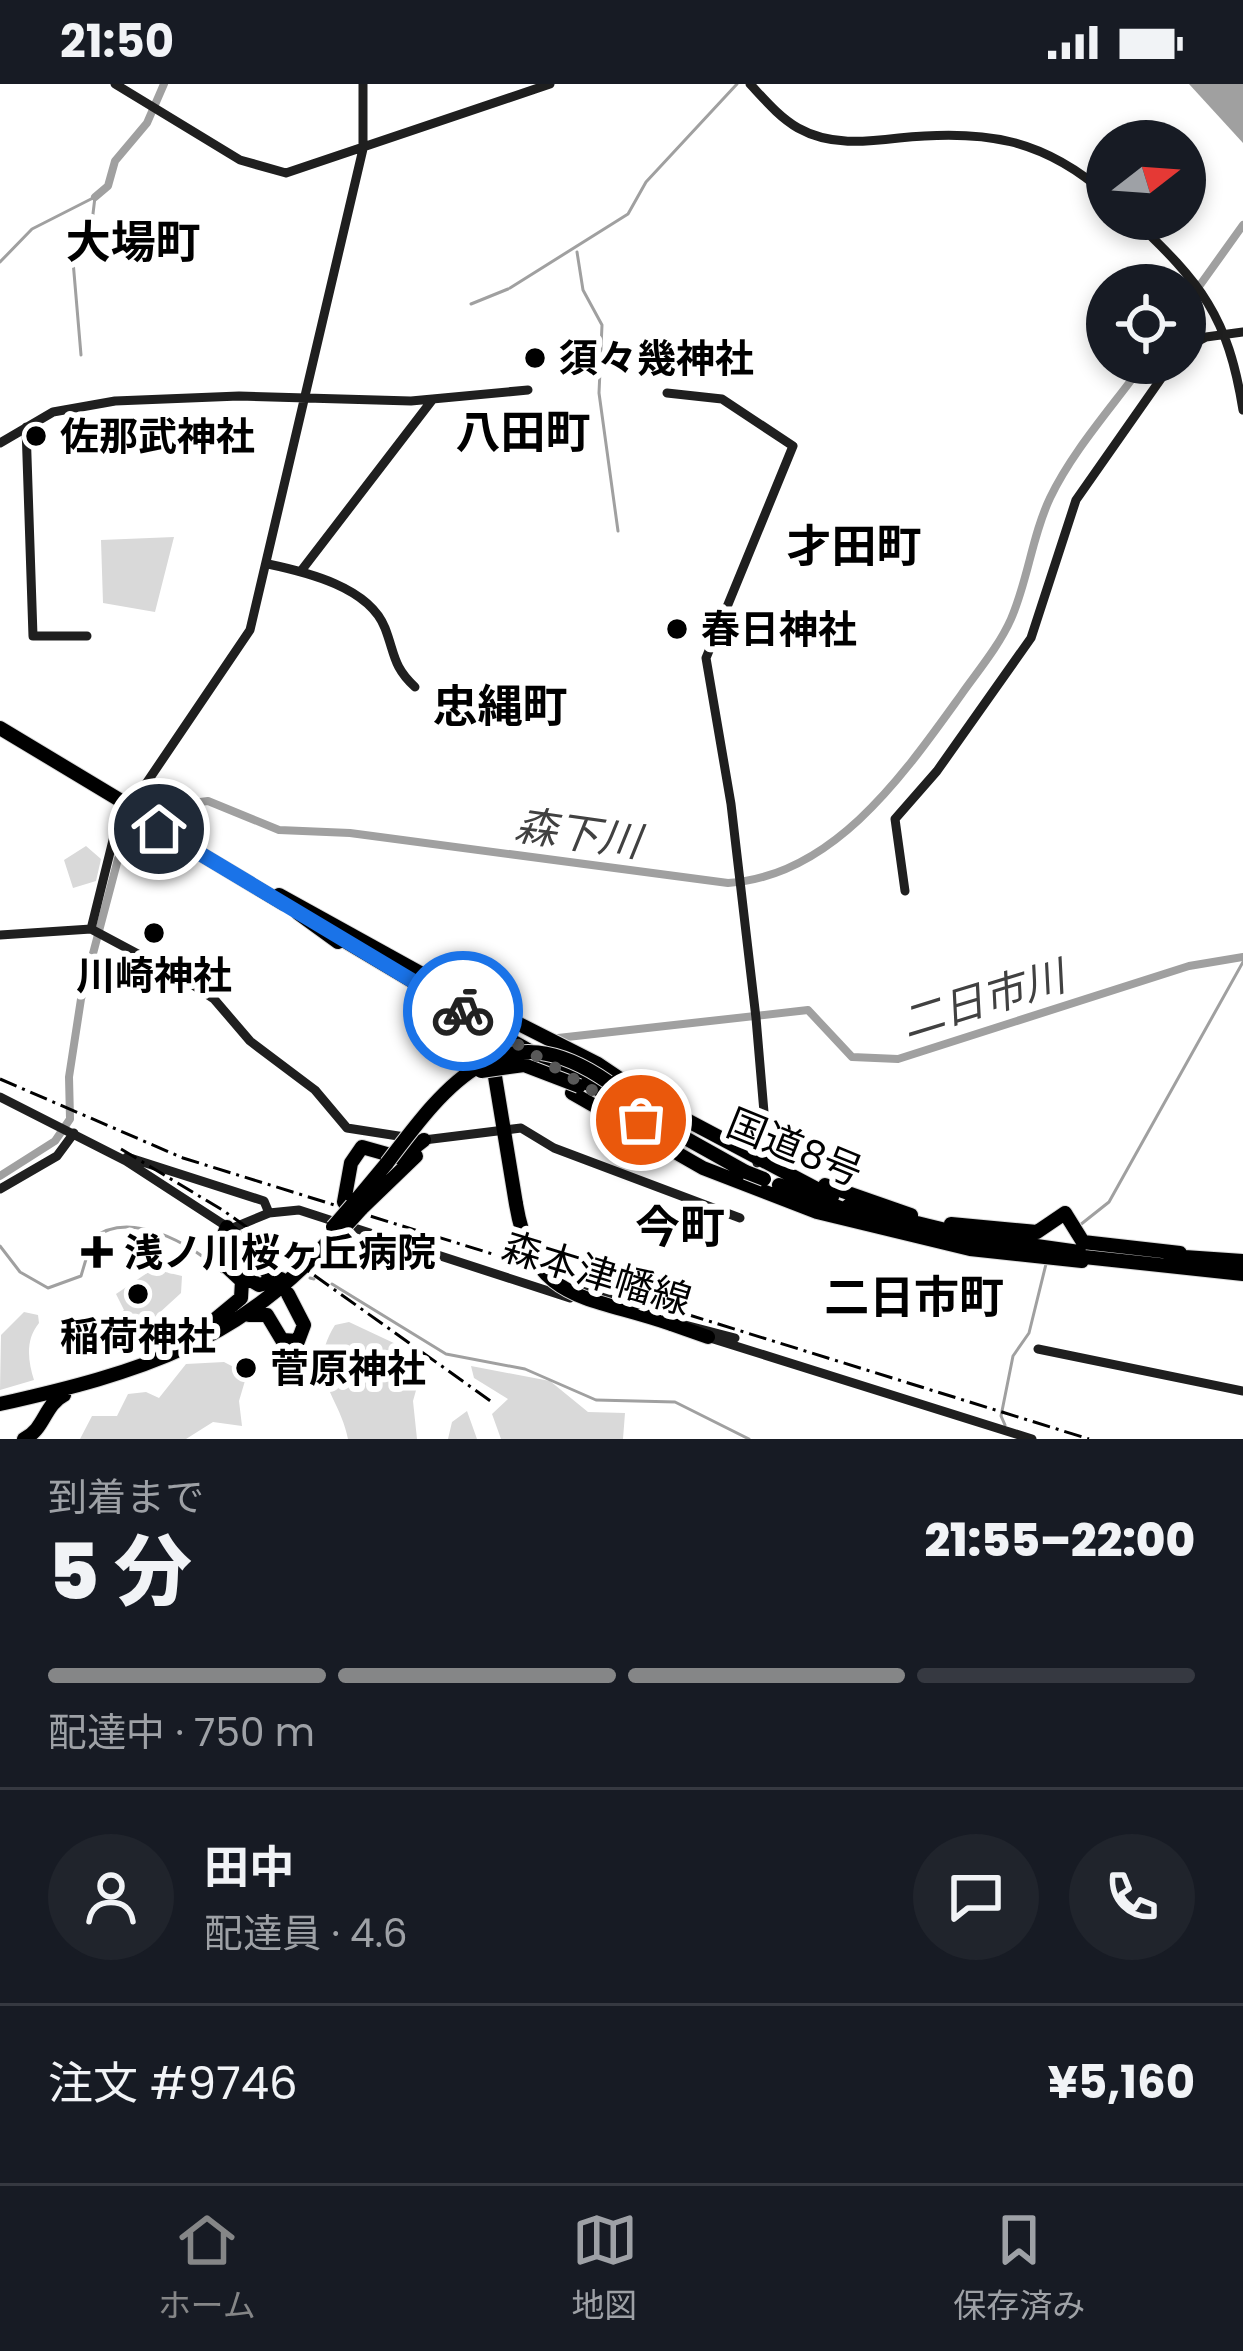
<!DOCTYPE html>
<html lang="ja">
<head>
<meta charset="utf-8">
<style>
  body { margin:0; font-family:Poppins,"Noto Sans JP",sans-serif; background:#20242c; color:#f1f3f6; height:100vh; display:flex; flex-direction:column; font-size:45px; white-space:nowrap }
  * { box-sizing:border-box; margin:0 }
  p { font-size:39px; color:#9ea1a6 }
  .icon { flex:none; width:66px; height:66px; fill:none; stroke:currentColor; stroke-width:2; stroke-linecap:round; stroke-linejoin:round }
  .map { position:relative; height:1355px; overflow:hidden }
  .details { display:flex; flex-direction:column; background:#171b24; flex:1 }
  .details>* { flex:none }
  .needle { width:78px; rotate:73deg }
  .fabs { position:absolute; left:1086px; top:36px; display:grid; gap:24px }
  .fabs a { display:grid; place-items:center; width:120px; height:120px; border-radius:50%; background:#171b24; box-shadow:0 6px 18px #0003; font-size:60px }
  .pin { position:absolute; display:grid; place-items:center; width:102px; height:102px; color:#fff; margin:-51px; border:6px solid #fff; border-radius:50%; box-shadow:0 3px 12px #0007 }
  .courier { position:absolute; display:grid; place-items:center; width:120px; height:120px; margin:-60px; border:9px solid #1a73e8; border-radius:50%; background:#fff; color:#222; box-shadow:0 3px 15px #0007 }
  .head em { font-style:normal; font-weight:800 }
  .head div { display:flex; flex-direction:column-reverse }
  .head { display:flex; align-items:center; justify-content:space-between; height:204px; padding:0 48px }
  h1 { font-size:78px; font-weight:800; line-height:90px }
  .bar { display:grid; grid-template-columns:repeat(4,1fr); gap:18px 12px; align-content:center; height:144px; padding:0 48px }
  .bar i { height:15px; border-radius:9px; background:#363941 }
  .bar .active { background:#858687 }
  .bar p { grid-column:span 4 }
  .line { display:flex; align-items:center; gap:30px; padding:0 48px; border-top:3px solid #363941 }
  .line div { flex:1 }
  .round { display:grid; place-items:center; flex:none; width:126px; height:126px; border-radius:63px; background:#20242c }
  .status { display:flex; justify-content:space-between; align-items:center; height:84px; padding:0 60px; background:#171b24; direction:ltr }
  .status svg { height:33px; fill:currentColor }
  .tabs { display:flex; justify-content:space-around; align-items:center; height:168px; border-top:3px solid #363941; background:#171b24; font-size:33px; color:#9ea1a6 }
  .tabs a { display:grid; justify-items:center; gap:6px }
  .tabs .active { color:#858687 }
  .map>svg:first-child { display:block }
  .green { fill:#d9d9d9 }
  .water { fill:#a0a0a0 }
  .lines { fill:none; stroke-linecap:round; stroke-linejoin:round }
  .stream { stroke:#a0a0a0; stroke-width:3 }
  .river { stroke:#a0a0a0; stroke-width:8 }
  .highway-casing { stroke:#dbdbdb; stroke-width:16 }
  .secondary { stroke:#1f1f1f; stroke-width:9 }
  .highway { stroke:#000; stroke-width:14 }
  .rail { stroke:#000; stroke-width:3; stroke-dasharray:18 6 3 6; stroke-linecap:butt }
  .highway-bridge-casing { stroke:#dbdbdb; stroke-width:16; stroke-linecap:butt }
  .highway-bridge { stroke:#000; stroke-width:14 }
  .done { stroke:#595959; stroke-width:12; stroke-dasharray:0 21.6 }
  .route { stroke:#1a73e8; stroke-width:15 }
  .poi-dot { fill:#000; stroke:#fff; stroke-width:4.5 }
  .labels { text-anchor:middle; stroke-width:12; stroke-linejoin:round; paint-order:stroke }
  .poi-label { font-size:39px; font-weight:bold; fill:#000; stroke:#fff; text-anchor:start }
  .street-label { font-size:39px; fill:#000; stroke:#fff }
  .water-label { font-size:42px; font-style:italic; fill:#414141; stroke:#fff }
  .quarter-label { font-size:45px; font-weight:bold; fill:#000; stroke:#fff }
</style>
</head>
<body>
<div class="status"><b>21:50</b><svg viewBox="0 0 49 12"><path d="M0 12V9h3v3zM5 12V6h3v6zM10 12V3h3v9zM15 12V0h3v12zM26 1h20v11H26zM47 4h2v5h-2z"/></svg></div>
<div class="map">
<svg width="1243" height="1355" viewBox="0 0 1243 1355">
  <rect width="100%" height="100%" fill="#fff"/>
  <path class="green" d="M 174,453 L 155,528 L 103,519 L 101,456 Z
    M 86,762 L 101,775 L 96,797 L 73,804 L 64,776 Z
    M 153,1185 L 182,1192 L 181,1209 L 134,1252 L 114,1260 L 98,1255 L 106,1239 L 124,1226 L 116,1210 Z
    M 24,1228 L 38,1231 L 39,1239 C 25,1256 28,1277 34,1296 L 0,1306 L 1,1251 Z
    M 349,1238 L 398,1261 L 422,1285 L 413,1317 L 417,1355 L 348,1355 C 340,1311 304,1291 335,1241 Z
    M 224,1278 L 247,1290 L 239,1317 L 242,1342 L 213,1338 L 186,1355 L 80,1355 L 92,1332 L 117,1332 L 128,1310 L 146,1308 L 159,1314 L 186,1280 Z
    M 471,1282 L 550,1297 L 588,1328 L 625,1329 L 623,1355 L 501,1355 L 492,1330 L 508,1315 L 474,1294 Z
    M 467,1327 L 477,1355 L 448,1355 L 452,1338 Z"/>
  <path class="water" d="M 1189,0 L 1243,0 L 1243,59 Z"/>
  <g class="lines">
    <path class="stream" d="M 577,168 L 583,206 L 602,241 L 599,309 L 618,447
      M 0,178 L 32,145 L 93,114
      M 510,204 L 628,130 L 646,98 L 737,0
      M 471,220 L 508,205
      M 81,271 L 73,177 L 92,138 L 95,113
      M 1080,1141 L 1109,1118 L 1243,878
      M 0,1162 L 20,1188 L 48,1204 L 81,1192 L 92,1155 C 129,1124 192,1160 222,1188
      M 270,1185 L 280,1184
      M 310,1194 L 314,1195
      M 332,1200 L 446,1270 L 525,1285 L 596,1316 L 675,1318 L 749,1355
      M 1005,1341 L 1001,1332 L 1013,1272 L 1029,1249 L 1046,1180"/>
    <path class="river" d="M 95,113 L 108,102 L 115,77 L 147,39 L 164,0
      M 1185,222 L 1243,141
      M 549,955 L 808,926 L 852,973 L 898,975 L 1189,882 L 1243,873
      M 0,1092 L 55,1057 L 70,1035 L 69,993 L 81,915 L 118,775 L 146,735 L 169,722 L 208,717 L 279,746 L 350,749 L 728,799 C 834,792 904,690 961,611 C 978,587 999,562 1011,535 C 1028,496 1032,452 1050,414 C 1073,366 1113,322 1144,279"/>
    <g class="highway-casing">
      <path id="highway" d="M 0,644 L 128,721
        M 159,745 L 284,820
        M 279,811 L 458,910
        M 298,829 L 338,858
        M 333,850 L 412,897
        M 454,907 L 598,980 L 662,1023 L 832,1113
        M 480,936 L 491,968 L 516,1120
        M 496,948 L 746,1088
        M 572,1009 L 703,1084 L 817,1128 L 970,1165 L 1082,1177
        M 779,1101 L 854,1129
        M 825,1101 L 911,1131
        M 344,1118 L 351,1079 L 362,1063 L 401,1074 L 424,1056
        M 352,1121 L 387,1079
        M 848,1122 L 974,1153 L 1079,1168
        M 361,1125 L 416,1072
        M 951,1140 L 1037,1148 L 1065,1129 L 1083,1158 L 1180,1169
        M 223,1154 L 228,1146 L 233,1149 L 271,1193
        M 1075,1172 L 1243,1190
        M 1170,1172 L 1243,1177
        M 240,1190 L 259,1201 L 281,1195
        M 249,1231 L 267,1231 L 282,1256 L 298,1257 L 304,1241 L 288,1210
        M 671,1240 L 708,1253
        M 189,1257 L 241,1214 L 242,1197 L 215,1172 L 227,1143
        M 0,1320 C 138,1289 244,1258 339,1145
        M 24,1355 C 45,1345 44,1321 64,1311"/>
    </g>
    <path class="secondary" d="M 115,0 L 240,76 L 286,89 L 550,0
      M 750,0 C 765,16 779,33 798,44 C 830,62 865,58 899,54 C 983,45 1043,54 1107,111
      M 1133,135 C 1201,199 1228,232 1243,326
      M 1185,264 L 1206,253 L 1243,248
      M 667,309 L 722,315 L 793,362 L 706,574 L 731,720 L 756,934 L 765,1040 L 757,1079
      M 26,343 L 33,552 L 87,552
      M 0,359 L 53,328 L 115,317 L 239,312 L 411,317 L 528,306
      M 268,480 C 306,488 369,503 385,544 C 395,570 393,583 415,603
      M 301,487 L 433,315
      M 905,807 L 895,735 L 937,687 L 1031,554 L 1076,416 L 1172,279
      M 91,845 L 116,744 L 250,546 L 363,65 L 363,0
      M 0,851 L 91,845 L 181,893 L 214,915 L 250,957 L 315,1006 L 347,1044 L 424,1056 L 521,1044 L 554,1064 L 740,1134
      M 0,1013 L 126,1077 L 229,1144
      M 127,1073 L 264,1117 L 269,1129
      M 0,1105 L 57,1072 L 74,1049
      M 228,1146 L 269,1129 L 299,1126 L 570,1214
      M 579,1205 L 632,1222
      M 685,1241 L 735,1254
      M 707,1253 L 1032,1355
      M 1038,1265 L 1243,1307"/>
    <use href="#highway" class="highway"/>
    <path class="rail" d="M 0,995 L 183,1074 L 1089,1355
      M 121,1065 L 224,1127 L 492,1318"/>
    <g class="highway-bridge-casing">
      <path id="highway-bridge" d="M 128,721 L 164,742
        M 412,897 L 496,948
        M 481,987 L 524,981 L 579,1002
        M 387,1079 C 448,998 503,925 608,998
        M 746,1088 L 764,1095
        M 516,1120 C 533,1220 588,1211 671,1240
        M 333,1143 L 352,1121
        M 342,1146 L 361,1125"/>
    </g>
    <use href="#highway-bridge" class="highway-bridge"/>
  </g>
  <g class="lines">
    <path class="done" d="M 463,927 L 641,1036"/>
    <path class="route" d="M 159,745 L 463,927"/>
  </g>
  <g class="poi-dot">
    <circle cx="535" cy="274" r="12"/>
    <circle cx="36" cy="352" r="12"/>
    <circle cx="677" cy="545" r="12"/>
    <circle cx="154" cy="849" r="12"/>
    <path d="M91 1150h12v12h12v12h-12v12h-12v-12h-12v-12h12z"/>
    <circle cx="138" cy="1210" r="12"/>
    <circle cx="246" cy="1284" r="12"/>
  </g>
  <g class="labels">
    <g class="poi-label">
      <text x="559" y="288">須々幾神社</text>
      <text x="60" y="366">佐那武神社</text>
      <text x="701" y="559">春日神社</text>
      <text x="154" y="905" text-anchor="middle">川崎神社</text>
      <text x="124" y="1182">浅ノ川桜ヶ丘病院</text>
      <text x="138" y="1266" text-anchor="middle">稲荷神社</text>
      <text x="270" y="1298">菅原神社</text>
    </g>
    <g class="street-label">
      <text transform="translate(795 1063) rotate(22)" y="14">国道8号</text>
      <text transform="translate(597 1189) rotate(17)" y="14">森本津幡線</text>
    </g>
    <g class="water-label">
      <text transform="translate(578 749) rotate(8)" y="15">森下川</text>
      <text transform="translate(983 915) rotate(-17)" y="15">二日市川</text>
    </g>
    <g class="quarter-label">
      <text x="133" y="174">大場町</text>
      <text x="523" y="364">八田町</text>
      <text x="854" y="478">才田町</text>
      <text x="500" y="638">忠縄町</text>
      <text x="680" y="1159">今町</text>
      <text x="914" y="1229">二日市町</text>
    </g>
  </g>
</svg>
<div class="fabs">
<a><svg class="needle" viewBox="-14 -14 28 28"><path d="M0-13l5 13h-10z" fill="#e53935"/><path d="M0 13l5-13h-10z" fill="#9ea1a6"/></svg></a>
<a><svg class="icon" aria-label="locate" viewBox="0 0 24 24"><circle cx="12" cy="12" r="6"/><path d="M12 2v4M12 18v4M2 12h4M18 12h4"/></svg></a>
</div>
<div class="pin" style="left:641px;top:1036px;background:#ea580c"><svg class="icon" aria-label="bag" viewBox="0 0 24 24"><path d="M5 8h14l-1 12H6zM9 8a3 3 0 0 1 6 0"/></svg></div>
<div class="pin" style="left:159px;top:745px;background:#1f2937"><svg class="icon" aria-label="home" viewBox="0 0 24 24"><path d="M3 11l9-7 9 7M6 9v11h12V9"/></svg></div>
<div class="courier" style="left:463px;top:927px"><svg class="icon" aria-label="bike" viewBox="0 0 24 24"><circle cx="6" cy="16" r="4"/><circle cx="18" cy="16" r="4"/><path d="M6 16l4-8h5l3 8M10 8l3 8H6M13 5h3"/></svg></div>
</div>
<section class="details">
<div class="head"><div><h1>5 分</h1><p>到着まで</p></div><em>21:55–22:00</em></div>
<div class="bar"><i class="active"></i><i class="active"></i><i class="active"></i><i></i><p>配達中 · 750 m</p></div>
<div class="line" style="height:216px"><a class="round"><svg class="icon" aria-label="person" viewBox="0 0 24 24"><circle cx="12" cy="8" r="4"/><path d="M4 21q1-7 8-7t8 7"/></svg></a><div><b>田中</b><p>配達員 · 4.6</p></div><a class="round"><svg class="icon" aria-label="chat" viewBox="0 0 24 24"><path d="M4 5h16v11H9l-5 4z"/></svg></a><a class="round"><svg class="icon" aria-label="phone" viewBox="0 0 24 24"><path d="M5 4h4l2 5-3 2q2 4 5 5l2-3 5 2v4C11 20 4 13 5 4z"/></svg></a></div>
<div class="line" style="height:156px"><div>注文 #9746</div><b>¥5,160</b></div>
</section>
<nav class="tabs">
<a class="active"><svg class="icon" aria-label="home" viewBox="0 0 24 24"><path d="M3 11l9-7 9 7M6 9v11h12V9"/></svg>ホーム</a>
<a><svg class="icon" aria-label="map" viewBox="0 0 24 24"><path d="M3 6l6-2 6 2 6-2v14l-6 2-6-2-6 2zM9 4v14M15 6v14"/></svg>地図</a>
<a><svg class="icon" aria-label="saved" viewBox="0 0 24 24"><path d="M7 4h10v16l-5-4-5 4z"/></svg>保存済み</a>
</nav>
</body>
</html>
